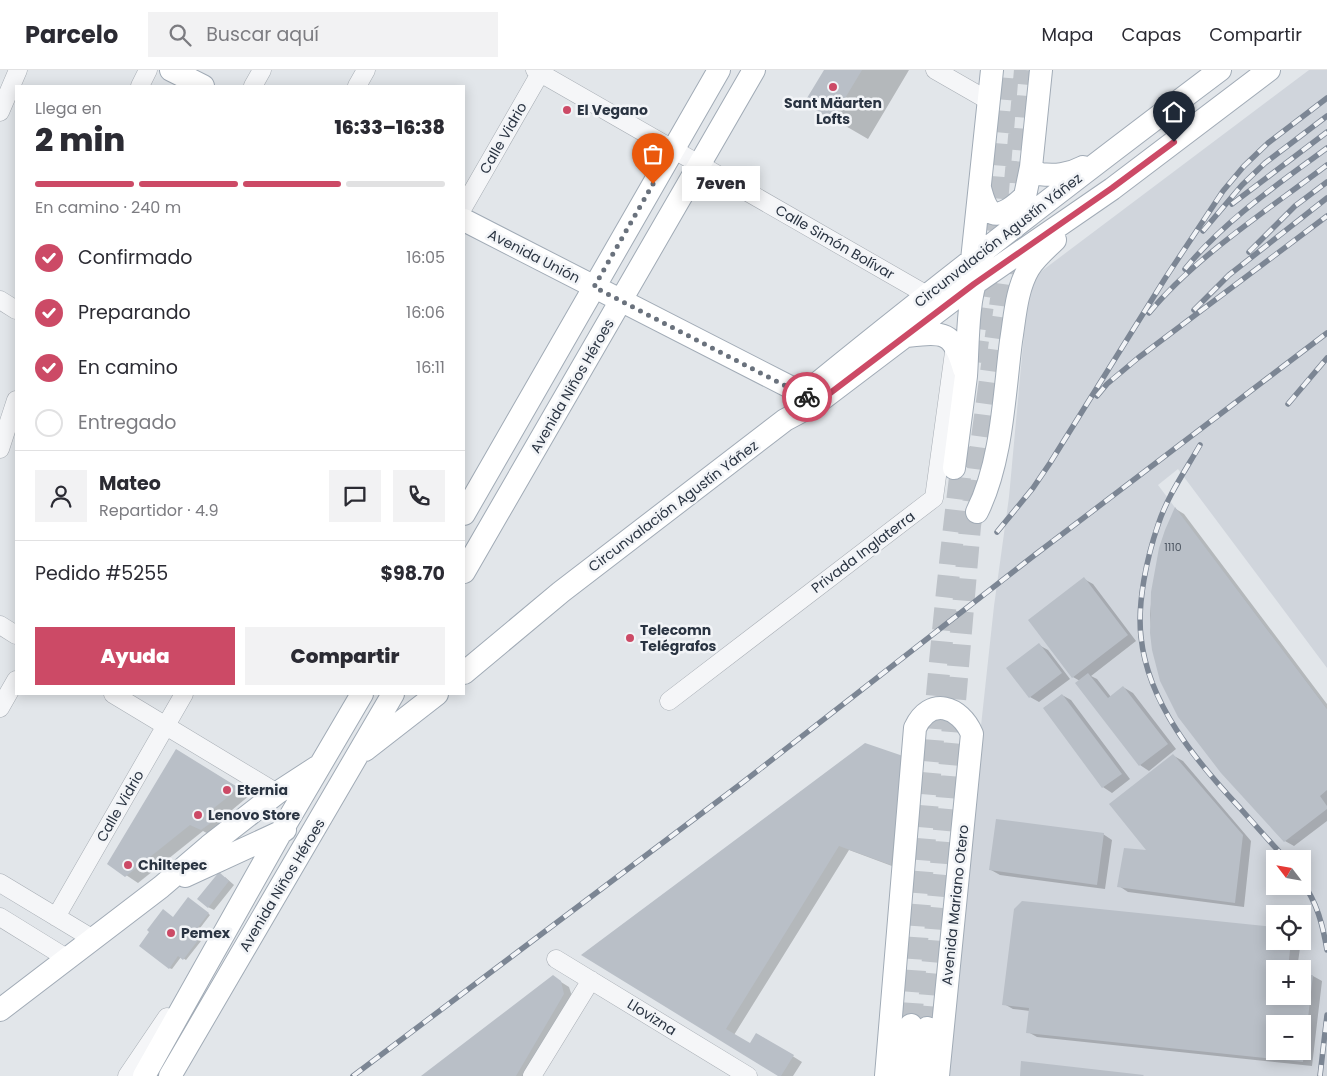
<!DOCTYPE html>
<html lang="es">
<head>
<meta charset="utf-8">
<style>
  body { margin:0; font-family:Poppins,sans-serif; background:#f2f2f3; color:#2b2b33; height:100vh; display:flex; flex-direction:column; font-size:19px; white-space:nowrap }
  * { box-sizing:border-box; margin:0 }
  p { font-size:16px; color:#7c7c81 }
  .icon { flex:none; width:28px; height:28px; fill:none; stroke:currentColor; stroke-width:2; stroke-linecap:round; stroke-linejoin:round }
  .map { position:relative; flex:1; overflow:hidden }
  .panel { position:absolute; left:15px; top:15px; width:450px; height:610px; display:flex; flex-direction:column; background:#fff; border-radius:0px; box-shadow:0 2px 12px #0003 }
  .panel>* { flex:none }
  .needle { width:32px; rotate:301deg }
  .fabs { position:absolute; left:1266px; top:780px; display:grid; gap:10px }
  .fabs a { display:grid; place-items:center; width:45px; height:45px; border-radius:0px; background:#fff; box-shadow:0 2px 12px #0003; font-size:25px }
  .pin { position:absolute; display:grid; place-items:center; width:42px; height:42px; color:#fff; margin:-51px -21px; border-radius:50% 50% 50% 0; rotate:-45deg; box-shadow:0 0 5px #0007 }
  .pin .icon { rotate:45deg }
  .courier { position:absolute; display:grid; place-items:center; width:50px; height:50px; margin:-25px; border:4px solid #cc4a66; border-radius:50%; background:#fff; color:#222; box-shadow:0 1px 6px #0007 }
  .bubble { position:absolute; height:35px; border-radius:0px; background:#fff; box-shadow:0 2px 12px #0003; font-size:16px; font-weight:800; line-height:35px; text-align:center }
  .headline em { font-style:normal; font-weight:800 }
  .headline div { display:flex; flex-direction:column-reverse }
  .headline { display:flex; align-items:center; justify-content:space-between; height:85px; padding:0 20px }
  h1 { font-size:32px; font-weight:800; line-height:38px }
  .bar { display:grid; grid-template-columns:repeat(4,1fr); gap:8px 5px; align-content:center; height:60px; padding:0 20px }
  .bar i { height:6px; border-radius:4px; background:#e1e1e2 }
  .bar .on { background:#cc4a66 }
  .bar p { grid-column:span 4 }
  .line { display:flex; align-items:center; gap:12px; padding:0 20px; border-top:1px solid #e1e1e2 }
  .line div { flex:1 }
  .round { display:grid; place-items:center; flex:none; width:52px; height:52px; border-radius:0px; background:#f2f2f3 }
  ol { padding:0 20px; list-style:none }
  li { display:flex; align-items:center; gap:15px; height:55px }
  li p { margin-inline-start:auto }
  li .icon { padding:5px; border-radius:50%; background:#cc4a66; color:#fff; stroke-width:4 }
  li:last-child { color:#7c7c81 }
  li i { width:28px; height:28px; border:2px solid #e1e1e2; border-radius:50% }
  .primary-button { display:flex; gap:10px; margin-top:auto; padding:10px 20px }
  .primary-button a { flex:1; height:58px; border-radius:0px; background:#cc4a66; color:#fff; font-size:20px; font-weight:800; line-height:58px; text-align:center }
  .primary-button a+a { background:#f2f2f3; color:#2b2b33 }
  header { display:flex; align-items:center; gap:30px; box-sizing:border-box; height:70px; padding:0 25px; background:#fff; border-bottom:1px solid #e1e1e2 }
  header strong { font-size:24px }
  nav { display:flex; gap:28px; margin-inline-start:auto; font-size:18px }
  .search { width:350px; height:45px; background:#f2f2f3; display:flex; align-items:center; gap:12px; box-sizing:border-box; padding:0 18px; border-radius:0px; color:#7c7c81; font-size:19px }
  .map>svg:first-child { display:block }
  .built { fill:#d0d5dc; fill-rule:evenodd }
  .shadow { fill:#0003; fill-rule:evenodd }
  .building { fill:#b9bfc7; fill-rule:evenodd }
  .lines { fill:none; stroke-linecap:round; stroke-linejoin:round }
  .major-tunnel { stroke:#bdc2c8; stroke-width:22; stroke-dasharray:22 11; stroke-linecap:butt }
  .minor-casing { stroke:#a7adb4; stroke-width:19 }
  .major-casing { stroke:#a1abb6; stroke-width:24 }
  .minor { stroke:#f5f6f8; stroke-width:18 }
  .major { stroke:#fff; stroke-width:22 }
  .rail-casing { stroke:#7c8694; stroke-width:5.5 }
  .rail { stroke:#f2f4f7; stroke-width:4; stroke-dasharray:11; stroke-linecap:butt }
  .done { stroke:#6a727d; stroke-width:5; stroke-dasharray:0 9 }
  .route { stroke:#cc4a66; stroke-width:6 }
  .poi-dot { fill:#cc4a66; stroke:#f2f4f7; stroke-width:2 }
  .labels { text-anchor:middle; stroke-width:5; stroke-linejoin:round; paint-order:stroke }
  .number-label { font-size:11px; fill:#4e5763 }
  .poi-label { font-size:14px; font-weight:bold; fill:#2a3442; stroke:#f2f4f7; text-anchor:start }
  .street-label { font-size:14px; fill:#2a3442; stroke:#f2f4f7 }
</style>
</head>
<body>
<header>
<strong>Parcelo</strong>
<div class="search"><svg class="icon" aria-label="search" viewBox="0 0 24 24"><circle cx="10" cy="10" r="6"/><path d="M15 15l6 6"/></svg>Buscar aquí</div>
<nav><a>Mapa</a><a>Capas</a><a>Compartir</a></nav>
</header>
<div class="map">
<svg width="1327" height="1006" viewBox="0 0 1327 1006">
  <rect width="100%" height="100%" fill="#e2e6ea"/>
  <path class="built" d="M 1309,0 L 1327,0 L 1327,598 L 1178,399 L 1158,415 L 1327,639 L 1327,1006 L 943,1006 L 994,536 L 1009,427 L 1028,221 L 1035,206 ZM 1275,789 L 1302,789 L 1302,816 L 1275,816 ZM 1275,844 L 1302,844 L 1302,871 L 1275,871 ZM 1275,899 L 1302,899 L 1302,926 L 1275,926 ZM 1275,954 L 1302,954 L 1302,981 L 1275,981 Z"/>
  <path class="shadow" d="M 825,0 L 909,0 L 868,69 L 806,33 Z
    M 1176,439 L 1184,444 L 1327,634 L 1327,751 L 1294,776 L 1285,771 L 1153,580 L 1150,545 L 1152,523 Z
    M 1084,509 L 1093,514 L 1136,571 L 1091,606 L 1097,609 L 1111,627 L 1123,617 L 1133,623 L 1176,679 L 1149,701 L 1140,695 L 1076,613 L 1080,611 L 1073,607 Z
    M 1039,575 L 1048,580 L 1070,609 L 1039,632 L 1030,627 Z
    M 1062,625 L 1071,630 L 1130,709 L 1112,723 L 1103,717 L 1044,638 Z
    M 1174,686 L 1183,691 L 1251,771 L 1244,837 L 1128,822 L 1119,816 L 1149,782 Z
    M 902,687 L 900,799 L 849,780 L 734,965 L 750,975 L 757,964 L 802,992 L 793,1006 L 781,1006 L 583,885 Z
    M 188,688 L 250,725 L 226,745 L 227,757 L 214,767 L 203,761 L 138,813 L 126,805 Z
    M 1103,764 L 1112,770 L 1105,819 L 1000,805 L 991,800 Z
    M 225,807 L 234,815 L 214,840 L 208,837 Z
    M 190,830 L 210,845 L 194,866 L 201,871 L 186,890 L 181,887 L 172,899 L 169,898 L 173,848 Z
    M 1275,858 L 1275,871 L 1301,871 L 1297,899 L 1275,899 L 1275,926 L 1302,926 L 1302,906 L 1313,906 L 1322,911 L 1312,996 L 1037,967 L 1028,962 L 1030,941 L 1013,939 L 1004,934 ZM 1275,954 L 1302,954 L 1302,981 L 1275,981 Z
    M 553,907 L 569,917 L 573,929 L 528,1006 L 424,1006 Z"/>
  <path class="building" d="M 824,0 L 862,0 L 832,50 L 804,33 Z
    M 1175,437 L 1327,639 L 1327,720 L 1320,726 L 1327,736 L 1327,739 L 1284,772 L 1221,703 L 1178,647 L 1160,611 L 1152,580 L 1150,563 L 1151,522 L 1159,478 L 1165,460 Z
    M 1084,507 L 1128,565 L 1072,608 L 1028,550 Z
    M 1039,573 L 1062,603 L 1029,628 L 1006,598 Z
    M 1088,603 L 1108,628 L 1123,616 L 1168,674 L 1139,696 L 1075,613 Z
    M 1062,624 L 1122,704 L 1102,718 L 1043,638 Z
    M 865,673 L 903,686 L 891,795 L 839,776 L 726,959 L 750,973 L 756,963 L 794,985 L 781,1006 L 778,1006 L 581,885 Z
    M 176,679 L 239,718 L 214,738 L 215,750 L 201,760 L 190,755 L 125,807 L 107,794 Z
    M 1173,684 L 1243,765 L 1235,833 L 1117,817 L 1124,778 L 1146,780 L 1109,734 Z
    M 996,749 L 1104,763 L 1097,815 L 989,800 Z
    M 219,802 L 229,811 L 208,838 L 197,829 Z
    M 188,827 L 209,843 L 193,864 L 199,869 L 183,890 L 178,886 L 169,899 L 139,876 L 149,862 L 147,860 L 163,839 L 173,847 Z
    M 1022,831 L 1275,857 L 1275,871 L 1291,871 L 1288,899 L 1275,899 L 1275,926 L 1302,926 L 1302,905 L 1313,905 L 1303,992 L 1026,963 L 1029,938 L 1002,935 L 1014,839 ZM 1275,954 L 1302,954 L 1302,981 L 1275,981 Z
    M 553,905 L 561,911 L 564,924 L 516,1006 L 421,1006 Z
    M 1021,991 L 1144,1005 L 1143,1006 L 1020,1006 Z"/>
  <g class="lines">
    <path class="major-tunnel" d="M 1012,146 L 1025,0
      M 975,292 L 997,133 L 1008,0
      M 911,955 C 925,762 939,568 964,376
      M 927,958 L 970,456 L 1008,178"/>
    <g class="minor-casing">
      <path id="minor" d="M 535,0 L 927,225
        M 935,0 L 989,31
        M 140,16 L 148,0
        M 253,16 L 262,0
        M 357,16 L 366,0
        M 0,42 L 18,0
        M 464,136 L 542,0
        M 0,230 L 16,240
        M 0,379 L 16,330
        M 0,555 L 16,565
        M 113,624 L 277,723
        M 669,631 L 934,428 L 955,275
        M 0,638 L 16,610
        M 0,813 L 93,869
        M 0,847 L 68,889
        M 56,847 L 184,624
        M 556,889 L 748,1006
        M 127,1006 L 167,947
        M 532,1006 L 591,910"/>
    </g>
    <g class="major-casing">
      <path id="major" d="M 171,0 L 203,16
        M 1031,97 L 1039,104 C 1055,106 1068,105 1083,97
        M 980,118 C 982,125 984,135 990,141 C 1000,150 1019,132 1025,126 L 1031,97 L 1041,0
        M 464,150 L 792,318 L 816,333
        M 972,190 L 992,0
        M 906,266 C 943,262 953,260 964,299
        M 796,335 L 803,325 C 940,213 1079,106 1220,0
        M 954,398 C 958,368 962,337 966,306 C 968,280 967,227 978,206
        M 977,442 C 1002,392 1004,326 1011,271 C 1015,247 1016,220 1029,198 C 1036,187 1046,179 1055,170
        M 464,444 L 719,0
        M 464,502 L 754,0
        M 464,603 L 561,522 L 785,350 L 817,333 L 974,214 L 1112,119 L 1269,0
        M 365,680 L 437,624
        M 185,806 L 285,760
        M 0,940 L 161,817 L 209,776 L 277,723 L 317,697
        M 144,1006 L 281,762 L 362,624
        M 170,1006 L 393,624
        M 886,1006 L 915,658 C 930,626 960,636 972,664 L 938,1006
        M 906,1006 L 911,955
        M 922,1006 L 927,958"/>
    </g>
    <use href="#minor" class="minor"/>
    <use href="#major" class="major"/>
    <g class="rail-casing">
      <path id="rail" d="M 1232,134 L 1327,62
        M 1203,161 L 1242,115 L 1265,93 L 1327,46
        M 1249,182 L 1295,136 L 1327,112
        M 1185,199 C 1225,150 1277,115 1327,78
        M 1194,240 L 1229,205 L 1327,128
        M 1149,243 C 1196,186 1268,140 1327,95
        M 1097,326 L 1107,314 L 1138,288 L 1327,146
        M 1288,334 L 1327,288
        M 1200,375 C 1185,401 1167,427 1158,455 C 1147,487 1137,533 1141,567 C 1148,634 1196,691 1240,738 C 1255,755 1270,772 1286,789
        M 997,462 L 1033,418 L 1050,393 L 1166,207 L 1223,121 L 1244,96 L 1268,73 L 1327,28
        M 1302,812 C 1317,832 1323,856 1327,880
        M 353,1006 L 742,713 L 1036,484 L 1327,263
        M 1320,1006 L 1327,945"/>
    </g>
    <use href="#rail" class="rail"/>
  </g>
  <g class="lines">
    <path class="done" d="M 653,114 L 594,217 L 807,327"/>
    <path class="route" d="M 807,327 L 817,333 L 974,214 L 1112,118 L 1174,72"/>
  </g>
  <g class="poi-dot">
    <circle cx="833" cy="17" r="5"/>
    <circle cx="567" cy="40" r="5"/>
    <circle cx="630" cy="568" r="5"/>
    <circle cx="227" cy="720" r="5"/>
    <circle cx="198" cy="745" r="5"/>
    <circle cx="128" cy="795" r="5"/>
    <circle cx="171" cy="863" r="5"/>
  </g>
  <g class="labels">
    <g class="number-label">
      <text x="1173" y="481">1110</text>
    </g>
    <g class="poi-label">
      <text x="833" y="38" text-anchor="middle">Sant Mäarten<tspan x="833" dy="16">Lofts</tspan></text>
      <text x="577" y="45">El Vegano</text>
      <text x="640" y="565">Telecomn<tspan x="640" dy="16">Telégrafos</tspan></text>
      <text x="237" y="725">Eternia</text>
      <text x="208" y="750">Lenovo Store</text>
      <text x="138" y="800">Chiltepec</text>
      <text x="181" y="868">Pemex</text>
    </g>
    <g class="street-label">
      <text transform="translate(503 68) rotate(-60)" y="5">Calle Vidrio</text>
      <text transform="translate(998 170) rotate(-38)" y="5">Circunvalación Agustín Yáñez</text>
      <text transform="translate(835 172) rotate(30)" y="5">Calle Simón Bolívar</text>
      <text transform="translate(534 186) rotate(27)" y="5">Avenida Unión</text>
      <text transform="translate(572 316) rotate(-60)" y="5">Avenida Niños Héroes</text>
      <text transform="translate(673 436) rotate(-37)" y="5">Circunvalación Agustín Yáñez</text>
      <text transform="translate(863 482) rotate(-37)" y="5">Privada Inglaterra</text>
      <text transform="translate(120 736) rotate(-60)" y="5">Calle Vidrio</text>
      <text transform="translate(282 815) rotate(-59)" y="5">Avenida Niños Héroes</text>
      <text transform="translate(955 835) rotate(-84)" y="5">Avenida Mariano Otero</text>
      <text transform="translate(652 947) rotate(32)" y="5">Llovizna</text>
    </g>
  </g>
</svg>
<div class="fabs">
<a><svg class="needle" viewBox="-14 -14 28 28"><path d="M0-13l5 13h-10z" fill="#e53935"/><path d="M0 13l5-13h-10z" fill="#7c7c81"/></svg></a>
<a><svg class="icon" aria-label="locate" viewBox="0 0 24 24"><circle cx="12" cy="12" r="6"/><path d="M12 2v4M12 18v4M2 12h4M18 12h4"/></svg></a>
<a>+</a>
<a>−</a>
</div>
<div class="pin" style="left:653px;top:114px;background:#ea580c"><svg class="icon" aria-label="bag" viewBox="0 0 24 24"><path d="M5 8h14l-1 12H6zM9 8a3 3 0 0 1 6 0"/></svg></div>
<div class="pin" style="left:1174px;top:72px;background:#1f2937"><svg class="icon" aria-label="home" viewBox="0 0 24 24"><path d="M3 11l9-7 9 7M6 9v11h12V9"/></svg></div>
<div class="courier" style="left:807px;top:327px"><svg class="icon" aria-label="bike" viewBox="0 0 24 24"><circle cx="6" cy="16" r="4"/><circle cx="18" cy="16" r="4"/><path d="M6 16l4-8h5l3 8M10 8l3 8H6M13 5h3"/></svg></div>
<div class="bubble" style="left:682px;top:96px;width:78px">7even</div>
<section class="panel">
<div class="headline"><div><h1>2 min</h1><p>Llega en</p></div><em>16:33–16:38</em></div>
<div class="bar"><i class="on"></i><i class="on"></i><i class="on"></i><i></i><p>En camino · 240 m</p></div>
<ol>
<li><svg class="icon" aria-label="check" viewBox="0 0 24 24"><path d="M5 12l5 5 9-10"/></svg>Confirmado<p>16:05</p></li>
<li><svg class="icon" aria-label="check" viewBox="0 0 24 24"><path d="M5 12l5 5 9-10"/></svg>Preparando<p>16:06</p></li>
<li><svg class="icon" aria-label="check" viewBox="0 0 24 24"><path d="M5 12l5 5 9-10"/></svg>En camino<p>16:11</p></li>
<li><i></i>Entregado</li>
</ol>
<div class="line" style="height:90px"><a class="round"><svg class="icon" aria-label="person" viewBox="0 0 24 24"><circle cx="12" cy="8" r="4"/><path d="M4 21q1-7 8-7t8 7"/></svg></a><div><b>Mateo</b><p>Repartidor · 4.9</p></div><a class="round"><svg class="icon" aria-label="chat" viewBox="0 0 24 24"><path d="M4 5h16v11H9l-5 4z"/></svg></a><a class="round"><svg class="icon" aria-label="phone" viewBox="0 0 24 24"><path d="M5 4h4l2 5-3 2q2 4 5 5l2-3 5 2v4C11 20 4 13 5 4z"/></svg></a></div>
<div class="line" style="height:65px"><div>Pedido #5255</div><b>$98.70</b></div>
<div class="primary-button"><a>Ayuda</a><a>Compartir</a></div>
</section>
</div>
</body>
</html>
